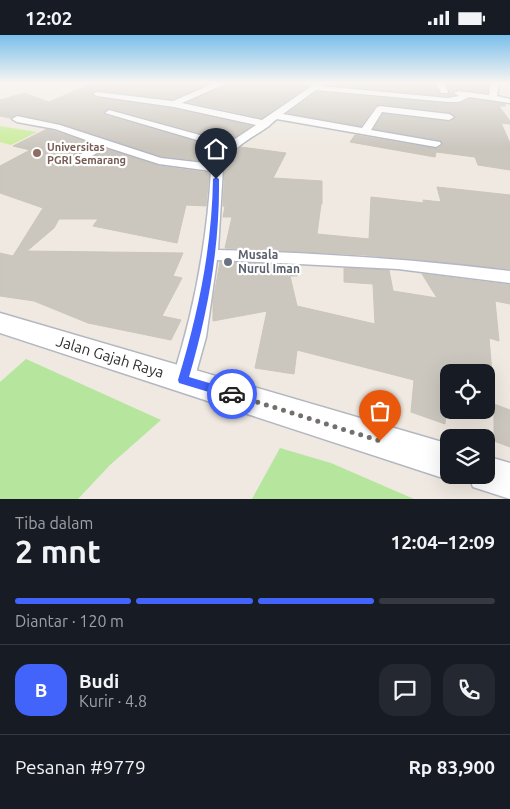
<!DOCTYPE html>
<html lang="id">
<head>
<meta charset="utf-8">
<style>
  body { margin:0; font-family:Ubuntu,sans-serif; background:#242831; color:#f1f3f6; height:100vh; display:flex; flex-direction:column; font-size:19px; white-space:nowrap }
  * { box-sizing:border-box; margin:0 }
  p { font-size:16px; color:#9ea1a6 }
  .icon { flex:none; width:28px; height:28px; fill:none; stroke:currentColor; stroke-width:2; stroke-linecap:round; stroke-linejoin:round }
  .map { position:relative; height:464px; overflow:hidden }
  .details { display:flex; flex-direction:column; background:#171b24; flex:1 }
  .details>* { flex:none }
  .controls { position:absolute; left:440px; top:329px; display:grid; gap:10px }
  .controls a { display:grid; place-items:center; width:55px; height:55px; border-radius:10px; background:#171b24; box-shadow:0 5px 20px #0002; font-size:25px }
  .pin { position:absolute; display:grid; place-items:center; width:42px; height:42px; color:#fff; margin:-51px -21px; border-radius:50% 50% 50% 0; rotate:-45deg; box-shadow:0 0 5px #0007 }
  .pin .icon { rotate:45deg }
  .courier { position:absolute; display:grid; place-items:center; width:50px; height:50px; margin:-25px; border:4px solid #4264fb; border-radius:50%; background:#fff; color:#222; box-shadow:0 1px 6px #0007 }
  .overview em { font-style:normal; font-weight:700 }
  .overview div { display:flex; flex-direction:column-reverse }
  .overview { display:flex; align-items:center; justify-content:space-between; height:85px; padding:0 15px }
  h1 { font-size:32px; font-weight:700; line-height:38px }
  .bar { display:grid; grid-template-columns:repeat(4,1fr); gap:8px 5px; align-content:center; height:60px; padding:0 15px }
  .bar i { height:6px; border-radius:4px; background:#363941 }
  .bar .selected { background:#4264fb }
  .bar p { grid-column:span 4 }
  .line { display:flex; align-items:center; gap:12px; padding:0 15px; border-top:1px solid #363941 }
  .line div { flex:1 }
  .round { display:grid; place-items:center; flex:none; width:52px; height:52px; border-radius:15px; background:#242831 }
  .status { display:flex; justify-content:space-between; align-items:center; height:35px; padding:0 25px; background:#171b24; direction:ltr }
  .status svg { height:14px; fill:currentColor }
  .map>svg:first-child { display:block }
  .green { fill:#b6e59e }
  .pitch { fill:#c9ec9a }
  .building { fill:#cbc7bf; stroke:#cbc5ba }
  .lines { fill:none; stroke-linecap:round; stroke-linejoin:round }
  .minor-casing { stroke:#b4b7c1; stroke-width:3 }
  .secondary-casing { stroke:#b4b7c1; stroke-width:3 }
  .minor { fill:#fff; fill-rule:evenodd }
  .secondary { fill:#fff; fill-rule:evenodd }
  .route { fill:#4264fb }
  .done { stroke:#726f6d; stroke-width:5; stroke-dasharray:0 9 }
  .education-dot { fill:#8d6e63; stroke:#fff; stroke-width:2 }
  .worship-dot { fill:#6b7280; stroke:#fff; stroke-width:2 }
  .labels { text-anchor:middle; stroke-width:4.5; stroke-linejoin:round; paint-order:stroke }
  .far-education-label { font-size:11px; font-weight:bold; fill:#785e54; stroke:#fff; text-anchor:start }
  .worship-label { font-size:12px; font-weight:bold; fill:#5b616d; stroke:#fff; text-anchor:start }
  .near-street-label { font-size:15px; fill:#2e2e2e; stroke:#fff }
</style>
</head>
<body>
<div class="status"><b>12:02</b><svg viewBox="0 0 49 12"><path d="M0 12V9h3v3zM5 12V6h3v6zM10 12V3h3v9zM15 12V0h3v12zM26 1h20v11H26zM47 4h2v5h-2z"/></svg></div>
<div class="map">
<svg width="510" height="464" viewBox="0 0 510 464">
  <rect width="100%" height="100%" fill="#efe9e1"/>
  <path class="green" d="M 26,324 L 161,385 L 110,430 L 78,464 L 0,464 L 0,347 Z
    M 280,413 L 331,428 L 414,464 L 252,464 Z"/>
  <path class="pitch" d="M 0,91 L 37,97 L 11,110 L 0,107 Z"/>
  <path class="building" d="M 93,48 L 210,48 L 173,64 L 97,55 L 91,60 L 97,63 L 174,74 L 251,91 L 229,106 L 110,73 L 103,78 L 104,80 L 221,114 L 212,127 L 161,121 L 60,88 L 17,79 L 10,83 L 0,81 L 0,65 L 24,58 L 49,67 Z
    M 229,48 L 312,48 L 262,83 L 188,67 Z
    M 327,48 L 434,49 L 441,60 L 447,60 L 450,57 L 446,48 L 489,48 L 487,58 L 458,54 L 452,57 L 454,60 L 448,61 L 326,50 Z
    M 317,57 L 448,69 L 459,69 L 469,64 L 505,69 L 506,71 L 499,71 L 510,86 L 510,89 L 501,88 L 510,108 L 510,135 L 478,130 L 475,122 L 436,117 L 435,122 L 350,107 L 355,100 L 437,114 L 443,110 L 440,105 L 374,94 L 383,79 L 449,87 L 456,83 L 449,77 L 379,69 L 375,71 L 361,91 L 288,78 Z
    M 47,94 L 93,109 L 70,125 L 73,130 L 82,130 L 106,114 L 159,131 L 209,138 L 206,171 L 186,170 L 177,208 L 93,191 L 98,184 L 59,184 L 54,193 L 27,216 L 183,218 L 173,241 L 182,243 L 162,281 L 181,285 L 171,305 L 88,288 L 34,266 L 0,261 L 0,218 L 13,221 L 43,173 L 0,158 L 0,131 L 30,115 L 13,111 Z
    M 241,112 L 286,118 L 273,143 L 322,146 L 322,169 L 321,169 L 317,199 L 369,204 L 371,162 L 424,168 L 423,165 L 441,167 L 437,152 L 510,160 L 510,234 L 365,220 L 225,213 L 232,182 L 223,182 L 225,172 L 223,171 L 225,133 L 232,120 Z
    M 220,227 L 296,231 L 297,241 L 290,241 L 297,271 L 375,289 L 373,249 L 344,247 L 344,233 L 389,235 L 393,256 L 437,263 L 422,239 L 510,250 L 510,269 L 495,266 L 499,306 L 489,303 L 492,338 L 449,338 L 445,389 L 411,377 L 414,345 L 297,315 L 294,339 L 255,333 L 267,276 L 213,286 L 213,266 Z
    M 494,369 L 510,375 L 510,412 L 494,406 Z"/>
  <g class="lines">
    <g class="minor-casing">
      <path id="minor" d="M 215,48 L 227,48 L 182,68 L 262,85 L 316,48 L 325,48 L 321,51 L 448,63 L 459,61 L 454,58 L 458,56 L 489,60 L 491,48 L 499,48 L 497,61 L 510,64 L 510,68 L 469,62 L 459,67 L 448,67 L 316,55 L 283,79 L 362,93 L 377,72 L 380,71 L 449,79 L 454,82 L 449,85 L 382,77 L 371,95 L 440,107 L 441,109 L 436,112 L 277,84 C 274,86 270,90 269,91 C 252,103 230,112 223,133 L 218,215 C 316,218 413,224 510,236 L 510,248 L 398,234 L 217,225 L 206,302 L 194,345 L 191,352 L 183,354 L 175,352 L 172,345 C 194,277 207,207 211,136 L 159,129 L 106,112 L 81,128 L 73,128 L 71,126 L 73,124 L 97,109 L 55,94 L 17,87 L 12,84 L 17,81 L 60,90 L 161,123 L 213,129 L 224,113 L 105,78 L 109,75 L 229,108 L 256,90 L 174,72 L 97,61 L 93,59 L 97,57 L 173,66 Z
        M 436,48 L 444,48 L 448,56 L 447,58 L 441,58 Z"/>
    </g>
    <g class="secondary-casing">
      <path id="secondary" d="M 0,278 L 449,409 L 449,440 L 460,440 L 449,445 L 0,298 Z
        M 486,421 L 510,428 L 510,464 L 473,452 L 468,440 L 486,440 Z"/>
    </g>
    <use href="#minor" class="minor"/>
    <use href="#secondary" class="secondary"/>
  </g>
  <linearGradient id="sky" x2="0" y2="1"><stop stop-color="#7abfeb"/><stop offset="0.42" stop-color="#f8f5f2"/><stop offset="1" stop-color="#f8f5f2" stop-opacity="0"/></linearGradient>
  <rect width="510" height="113" fill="url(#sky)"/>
  <path class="route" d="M 216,142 L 219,144 C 220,210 208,278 189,342 L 236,356 L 238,359 L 236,363 L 232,364 L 179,348 L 178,345 C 198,280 212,212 213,144 Z"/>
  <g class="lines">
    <path class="done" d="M 232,359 L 380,406"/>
  </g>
  <circle class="education-dot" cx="37" cy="118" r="5"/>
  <circle class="worship-dot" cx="228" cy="227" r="5"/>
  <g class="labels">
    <g class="far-education-label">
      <text x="47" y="116">Universitas<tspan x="47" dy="13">PGRI Semarang</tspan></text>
    </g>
    <g class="worship-label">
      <text x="238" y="224">Musala<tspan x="238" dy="14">Nurul Iman</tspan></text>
    </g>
    <g class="near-street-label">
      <text transform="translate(110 322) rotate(17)" y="5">Jalan Gajah Raya</text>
    </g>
  </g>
</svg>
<div class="controls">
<a><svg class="icon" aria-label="locate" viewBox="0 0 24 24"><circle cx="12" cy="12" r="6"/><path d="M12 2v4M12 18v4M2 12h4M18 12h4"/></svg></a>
<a><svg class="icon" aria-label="layers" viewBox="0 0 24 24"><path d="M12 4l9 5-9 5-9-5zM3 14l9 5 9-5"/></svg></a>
</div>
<div class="pin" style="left:380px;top:406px;background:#ea580c"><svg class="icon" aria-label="bag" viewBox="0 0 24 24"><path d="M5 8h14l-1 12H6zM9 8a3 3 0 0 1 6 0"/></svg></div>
<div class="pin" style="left:216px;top:144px;background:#1f2937"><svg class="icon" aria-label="home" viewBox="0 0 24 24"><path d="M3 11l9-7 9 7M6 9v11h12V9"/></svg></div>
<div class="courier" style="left:232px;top:359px"><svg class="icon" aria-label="car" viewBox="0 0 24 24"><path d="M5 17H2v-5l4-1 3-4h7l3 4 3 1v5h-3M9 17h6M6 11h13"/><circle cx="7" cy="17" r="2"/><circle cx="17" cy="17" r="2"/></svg></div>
</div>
<section class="details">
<div class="overview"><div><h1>2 mnt</h1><p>Tiba dalam</p></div><em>12:04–12:09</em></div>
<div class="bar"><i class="selected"></i><i class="selected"></i><i class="selected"></i><i></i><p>Diantar · 120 m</p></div>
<div class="line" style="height:90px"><b class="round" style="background:#4264fb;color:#fff">B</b><div><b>Budi</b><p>Kurir · 4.8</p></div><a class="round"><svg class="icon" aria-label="chat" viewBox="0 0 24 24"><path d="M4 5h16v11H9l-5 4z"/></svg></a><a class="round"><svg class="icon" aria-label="phone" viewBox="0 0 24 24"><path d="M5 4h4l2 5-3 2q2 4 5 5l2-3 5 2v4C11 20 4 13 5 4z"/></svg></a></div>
<div class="line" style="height:65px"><div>Pesanan #9779</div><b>Rp 83,900</b></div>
</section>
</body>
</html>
